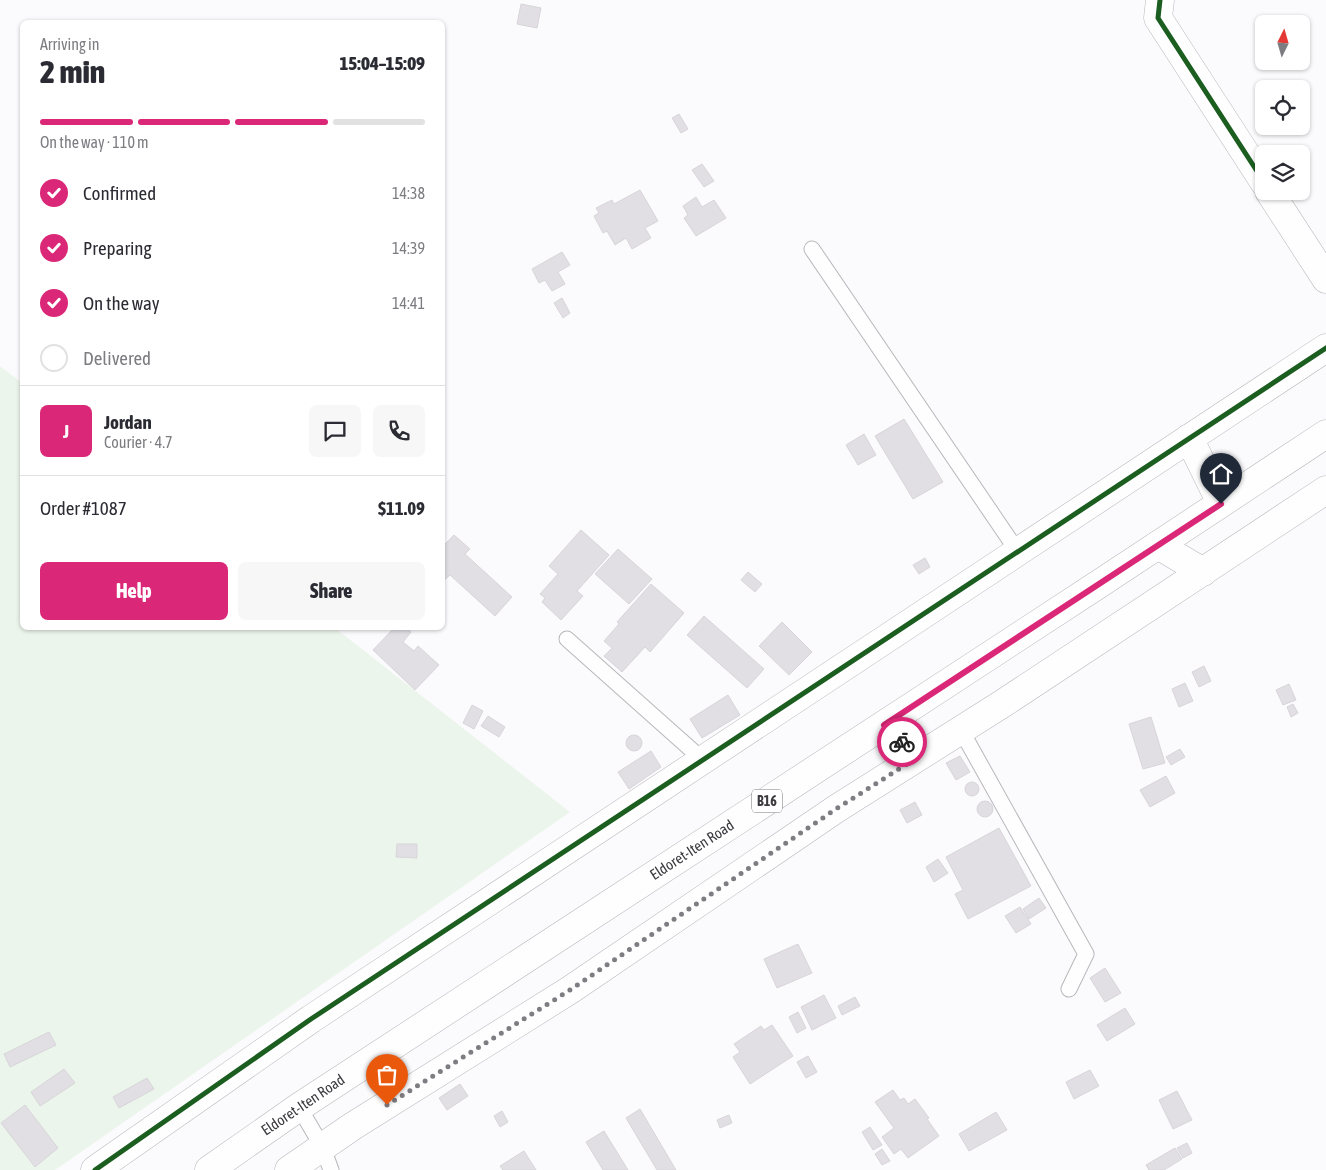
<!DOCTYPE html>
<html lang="en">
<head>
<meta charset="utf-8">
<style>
  body { margin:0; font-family:"Asap Condensed",sans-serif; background:#f7f7f7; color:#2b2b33; height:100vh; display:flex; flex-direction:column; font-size:19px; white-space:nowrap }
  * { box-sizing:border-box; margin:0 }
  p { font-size:16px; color:#7c7c81 }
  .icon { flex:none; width:28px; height:28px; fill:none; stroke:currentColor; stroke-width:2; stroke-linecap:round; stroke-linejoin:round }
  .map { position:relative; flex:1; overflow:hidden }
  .sheet { position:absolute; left:20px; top:20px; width:425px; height:610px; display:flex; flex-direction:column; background:#fff; border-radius:8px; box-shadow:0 1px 4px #0004 }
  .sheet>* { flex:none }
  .needle { width:32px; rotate:5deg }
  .controls { position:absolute; left:1255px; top:15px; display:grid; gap:10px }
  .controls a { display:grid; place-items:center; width:55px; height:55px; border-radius:8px; background:#fff; box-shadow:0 1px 4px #0004; font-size:25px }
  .pin { position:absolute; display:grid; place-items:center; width:42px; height:42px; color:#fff; margin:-51px -21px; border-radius:50% 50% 50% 0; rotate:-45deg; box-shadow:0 0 5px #0007 }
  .pin .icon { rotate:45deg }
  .courier { position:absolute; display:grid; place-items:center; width:50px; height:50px; margin:-25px; border:4px solid #db2777; border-radius:50%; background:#fff; color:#222; box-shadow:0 1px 6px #0007 }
  .overview em { font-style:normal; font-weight:800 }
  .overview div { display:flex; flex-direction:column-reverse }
  .overview { display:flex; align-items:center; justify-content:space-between; height:85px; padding:0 20px }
  h1 { font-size:32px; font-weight:800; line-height:38px }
  .bar { display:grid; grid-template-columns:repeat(4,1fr); gap:8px 5px; align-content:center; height:60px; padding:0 20px }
  .bar i { height:6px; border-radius:4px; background:#e1e1e2 }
  .bar .active { background:#db2777 }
  .bar p { grid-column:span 4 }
  .line { display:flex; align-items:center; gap:12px; padding:0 20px; border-top:1px solid #e1e1e2 }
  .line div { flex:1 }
  .round { display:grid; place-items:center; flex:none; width:52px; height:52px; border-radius:8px; background:#f7f7f7 }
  ol { padding:0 20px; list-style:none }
  li { display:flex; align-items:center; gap:15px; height:55px }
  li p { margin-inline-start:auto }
  li .icon { padding:5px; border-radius:50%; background:#db2777; color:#fff; stroke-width:4 }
  li:last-child { color:#7c7c81 }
  li i { width:28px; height:28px; border:2px solid #e1e1e2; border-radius:50% }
  .button { display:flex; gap:10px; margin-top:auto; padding:10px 20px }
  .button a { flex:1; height:58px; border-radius:8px; background:#db2777; color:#fff; font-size:20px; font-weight:800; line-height:58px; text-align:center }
  .button a+a { background:#f7f7f7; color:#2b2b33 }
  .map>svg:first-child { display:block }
  .green { fill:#ecf5eb }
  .building { fill:#e1dfe4; stroke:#d7d5d9 }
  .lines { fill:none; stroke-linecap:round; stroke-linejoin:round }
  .lane-casing { stroke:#b8b7ba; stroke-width:17 }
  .street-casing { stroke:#b8b7ba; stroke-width:29 }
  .primary-casing { stroke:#b8b7ba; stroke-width:29 }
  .lane { stroke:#fefeff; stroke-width:15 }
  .street { stroke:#fefeff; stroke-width:28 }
  .primary { stroke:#fefeff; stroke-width:28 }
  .cycleway-casing { stroke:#fff; stroke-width:8 }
  .cycleway { stroke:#1b5e20; stroke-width:5 }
  .done { stroke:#7f7d82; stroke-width:5; stroke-dasharray:0 9 }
  .route { stroke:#db2777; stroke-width:6 }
  .labels { text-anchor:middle; stroke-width:4; stroke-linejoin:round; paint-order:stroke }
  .shield { fill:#fff; stroke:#767579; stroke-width:1 }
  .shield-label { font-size:14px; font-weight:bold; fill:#3c3a3f }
  .street-label { font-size:15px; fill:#3c3a3f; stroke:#fff }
</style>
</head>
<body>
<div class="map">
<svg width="1326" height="1170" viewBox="0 0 1326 1170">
  <rect width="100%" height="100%" fill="#fbfafd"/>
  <path class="green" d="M 0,366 L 22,383 L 22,628 L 335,628 L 570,812 L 55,1170 L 0,1170 Z"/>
  <path class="building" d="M 521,4 L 541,8 L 537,28 L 517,24 Z
    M 679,114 L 688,129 L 681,133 L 672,118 Z
    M 702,164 L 714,181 L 704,187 L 692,170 Z
    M 640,190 L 658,221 L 645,228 L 651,238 L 632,249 L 626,238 L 615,245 L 607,231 L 603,233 L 594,216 L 599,213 L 596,208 L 612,200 L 614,204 Z
    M 696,197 L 702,207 L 714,200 L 726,218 L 696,236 L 684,218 L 688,215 L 683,206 Z
    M 562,252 L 570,265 L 558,272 L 565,284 L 552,291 L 545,280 L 539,283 L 532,269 Z
    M 562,298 L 570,313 L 563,318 L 554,303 Z
    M 904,419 L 943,482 L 913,499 L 875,436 Z
    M 864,434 L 876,455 L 858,465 L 846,445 Z
    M 581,530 L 609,555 L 577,591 L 583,596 L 561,620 L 542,602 L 545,598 L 540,594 L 558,574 L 549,566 Z
    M 454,535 L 470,549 L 465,554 L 512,597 L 495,616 L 450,575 L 442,582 L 442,547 Z
    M 618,549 L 652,579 L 629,604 L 595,574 Z
    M 925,558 L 930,567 L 919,574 L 913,565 Z
    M 748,572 L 762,584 L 755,592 L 741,580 Z
    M 651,584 L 684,613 L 650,652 L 645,647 L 622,672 L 604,656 L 612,648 L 604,641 L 619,624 L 617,622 Z
    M 704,616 L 764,669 L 747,688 L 687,635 Z
    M 782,622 L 812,652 L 789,675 L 759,646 Z
    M 394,628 L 406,628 L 411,632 L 403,642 L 414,651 L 418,646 L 439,665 L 415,690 L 373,650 Z
    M 1204,666 L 1211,681 L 1199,687 L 1192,672 Z
    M 1185,683 L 1193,701 L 1179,707 L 1172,689 Z
    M 1289,684 L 1296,700 L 1283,705 L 1276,690 Z
    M 728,695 L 740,715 L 702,738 L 690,719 Z
    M 1293,704 L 1298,713 L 1291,717 L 1287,707 Z
    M 472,705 L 483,711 L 474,729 L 463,723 Z
    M 488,716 L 505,727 L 499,737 L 481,726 Z
    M 1151,717 L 1165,763 L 1143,769 L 1129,724 Z
    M626 743a8 8 0 1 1 16 0a8 8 0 1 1-16 0Z
    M 1180,749 L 1185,757 L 1171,765 L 1166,757 Z
    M 651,751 L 661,767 L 629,789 L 618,772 Z
    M 960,756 L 970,772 L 956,780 L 946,763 Z
    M 1166,776 L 1175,793 L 1150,807 L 1140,790 Z
    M965 789a7 7 0 1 1 14 0a7 7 0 1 1-14 0Z
    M977 809a8 8 0 1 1 16 0a8 8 0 1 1-16 0Z
    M 915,802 L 922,815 L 907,823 L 900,810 Z
    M 999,828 L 1031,886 L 968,919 L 955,894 L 963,890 L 946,857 Z
    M 397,844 L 417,844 L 417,858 L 396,857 Z
    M 938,859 L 948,873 L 934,882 L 926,867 Z
    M 1039,898 L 1046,908 L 1029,919 L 1023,909 Z
    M 1020,907 L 1031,924 L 1016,933 L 1005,916 Z
    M 798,944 L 812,973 L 777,988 L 764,959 Z
    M 1105,968 L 1121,993 L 1105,1002 L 1090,978 Z
    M 824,995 L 836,1018 L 812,1030 L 801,1007 Z
    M 855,997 L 860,1006 L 842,1015 L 838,1006 Z
    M 1125,1008 L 1135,1024 L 1107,1041 L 1097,1025 Z
    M 798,1012 L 806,1028 L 797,1033 L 789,1017 Z
    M 772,1025 L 793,1056 L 750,1084 L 733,1057 L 740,1052 L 734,1044 L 761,1026 L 764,1030 Z
    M 49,1032 L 56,1045 L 10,1067 L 4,1054 Z
    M 808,1056 L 817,1072 L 806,1078 L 797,1062 Z
    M 64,1069 L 75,1083 L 40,1106 L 31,1092 Z
    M 1090,1070 L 1099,1086 L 1074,1099 L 1066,1082 Z
    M 147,1078 L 154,1089 L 119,1108 L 113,1097 Z
    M 460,1084 L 468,1096 L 447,1110 L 439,1098 Z
    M 893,1090 L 900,1100 L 904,1098 L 908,1104 L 915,1099 L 929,1118 L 927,1119 L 939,1136 L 908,1158 L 901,1149 L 894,1154 L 882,1137 L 894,1128 L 875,1102 Z
    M 1177,1091 L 1192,1120 L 1173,1129 L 1159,1100 Z
    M 25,1105 L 58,1148 L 35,1167 L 1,1123 Z
    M 640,1109 L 676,1170 L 657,1170 L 626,1118 Z
    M 502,1111 L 508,1122 L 500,1127 L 494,1116 Z
    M 996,1112 L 1007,1130 L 969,1151 L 959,1134 Z
    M 729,1115 L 732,1123 L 720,1128 L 717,1120 Z
    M 870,1127 L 882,1145 L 873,1150 L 862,1132 Z
    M 604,1131 L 628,1170 L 603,1170 L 586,1142 Z
    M 1187,1143 L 1192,1153 L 1183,1158 L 1177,1148 Z
    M 1175,1148 L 1182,1159 L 1164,1170 L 1149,1170 L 1146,1165 Z
    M 882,1149 L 890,1161 L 882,1165 L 875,1154 Z
    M 524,1151 L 536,1170 L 503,1170 L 500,1166 Z"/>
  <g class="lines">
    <g class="lane-casing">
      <path id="lane" d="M 812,249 L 1018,552
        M 567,639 L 703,760
        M 884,725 L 918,757
        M 961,730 L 1086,954 L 1069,989
        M 299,1107 L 323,1148 L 331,1170"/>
    </g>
    <g class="street-casing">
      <path id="street" d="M 1160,0 L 1158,18 L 1264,182
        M 1269,191 L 1326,279
        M 1189,438 L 1221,503
        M 1158,545 L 1203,572
        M 95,1170 L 311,1019 L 1326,348
        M 289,1170 L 353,1126 L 570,990 L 836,809 L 1002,704 L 1326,490"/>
    </g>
    <g class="primary-casing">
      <path id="primary" d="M 209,1170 L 299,1107 L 1099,584 L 1326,434"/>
    </g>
    <use href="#lane" class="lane"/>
    <use href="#street" class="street"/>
    <use href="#primary" class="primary"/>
    <g class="cycleway-casing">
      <path id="cycleway" d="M 1160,0 L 1158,18 L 1264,182
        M 95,1170 L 311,1019 L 1326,348"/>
    </g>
    <use href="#cycleway" class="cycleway"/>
  </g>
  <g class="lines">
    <path class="done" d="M 387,1105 L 570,990 L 836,809 L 918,757 L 902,742"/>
    <path class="route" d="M 902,742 L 884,725 L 1221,504"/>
  </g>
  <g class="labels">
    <rect class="shield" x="752" y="789.5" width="30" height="23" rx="4"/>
    <g class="shield-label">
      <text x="767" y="806">B16</text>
    </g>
    <g class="street-label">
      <text transform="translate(692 850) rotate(-33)" y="5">Eldoret-Iten Road</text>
      <text transform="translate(303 1105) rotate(-34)" y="5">Eldoret-Iten Road</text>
    </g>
  </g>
</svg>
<div class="controls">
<a><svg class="needle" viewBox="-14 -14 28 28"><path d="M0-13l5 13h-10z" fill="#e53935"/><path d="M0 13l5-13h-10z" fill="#7c7c81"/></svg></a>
<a><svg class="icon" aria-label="locate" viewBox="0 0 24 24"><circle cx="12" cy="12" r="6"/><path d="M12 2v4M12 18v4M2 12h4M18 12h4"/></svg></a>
<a><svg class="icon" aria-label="layers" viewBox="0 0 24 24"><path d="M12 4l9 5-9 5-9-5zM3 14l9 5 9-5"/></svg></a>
</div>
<div class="pin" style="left:387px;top:1105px;background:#ea580c"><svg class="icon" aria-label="bag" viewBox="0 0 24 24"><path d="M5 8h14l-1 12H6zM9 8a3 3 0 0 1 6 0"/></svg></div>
<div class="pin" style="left:1221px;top:504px;background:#1f2937"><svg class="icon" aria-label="home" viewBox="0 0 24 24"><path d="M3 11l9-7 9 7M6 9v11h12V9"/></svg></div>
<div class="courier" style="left:902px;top:742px"><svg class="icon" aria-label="bike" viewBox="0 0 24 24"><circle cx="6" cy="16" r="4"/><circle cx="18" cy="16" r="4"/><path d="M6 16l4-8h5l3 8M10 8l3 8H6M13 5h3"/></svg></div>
<section class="sheet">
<div class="overview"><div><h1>2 min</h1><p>Arriving in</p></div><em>15:04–15:09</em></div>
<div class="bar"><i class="active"></i><i class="active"></i><i class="active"></i><i></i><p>On the way · 110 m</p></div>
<ol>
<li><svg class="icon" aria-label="check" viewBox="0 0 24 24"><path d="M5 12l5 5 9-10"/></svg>Confirmed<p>14:38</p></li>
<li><svg class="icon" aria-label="check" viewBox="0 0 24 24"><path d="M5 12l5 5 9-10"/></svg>Preparing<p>14:39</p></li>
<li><svg class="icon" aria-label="check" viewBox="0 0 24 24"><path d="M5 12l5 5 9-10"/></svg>On the way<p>14:41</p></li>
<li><i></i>Delivered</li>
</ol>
<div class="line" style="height:90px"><b class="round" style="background:#db2777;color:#fff">J</b><div><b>Jordan</b><p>Courier · 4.7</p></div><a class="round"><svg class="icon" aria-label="chat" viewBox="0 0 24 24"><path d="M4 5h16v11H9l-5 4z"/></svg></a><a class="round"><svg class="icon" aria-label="phone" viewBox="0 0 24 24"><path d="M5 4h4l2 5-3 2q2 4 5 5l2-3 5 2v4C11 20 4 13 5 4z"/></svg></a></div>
<div class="line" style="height:65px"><div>Order #1087</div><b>$11.09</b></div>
<div class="button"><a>Help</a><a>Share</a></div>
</section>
</div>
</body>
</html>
